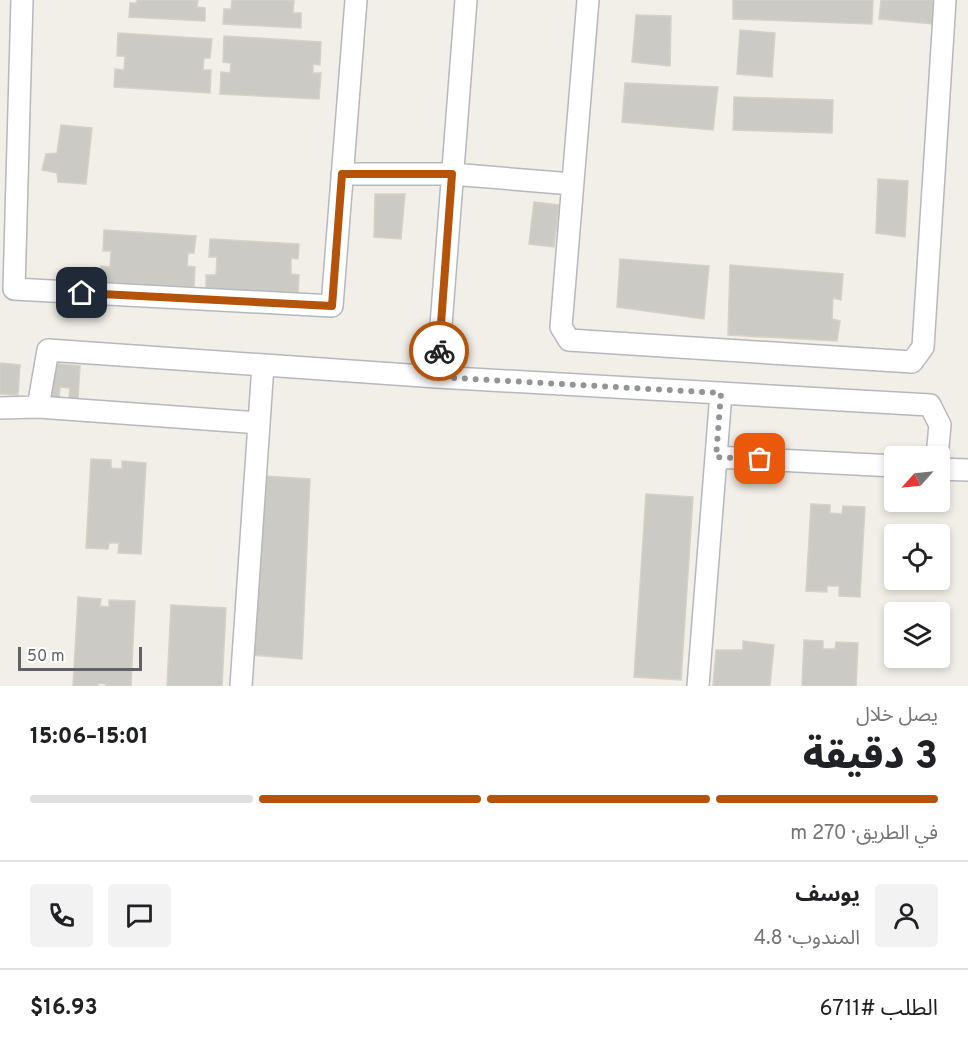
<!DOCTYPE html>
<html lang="ar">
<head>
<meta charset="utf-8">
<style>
  body { margin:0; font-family:Overpass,"Noto Sans Arabic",sans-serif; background:#f2f2f2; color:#202124; direction:rtl; height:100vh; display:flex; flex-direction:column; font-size:22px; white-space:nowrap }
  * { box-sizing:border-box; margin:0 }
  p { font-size:20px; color:#757577 }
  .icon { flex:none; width:33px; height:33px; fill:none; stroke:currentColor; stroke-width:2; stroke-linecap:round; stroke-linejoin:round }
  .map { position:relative; height:686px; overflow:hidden; direction:ltr }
  .details { display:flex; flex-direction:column; background:#fff; flex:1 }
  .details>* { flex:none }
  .needle { width:39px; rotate:243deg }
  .fabs { position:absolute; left:884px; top:446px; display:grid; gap:12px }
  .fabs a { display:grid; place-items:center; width:66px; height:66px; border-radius:6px; background:#fff; box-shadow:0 3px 9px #0003; font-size:30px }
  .scale { position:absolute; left:18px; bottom:15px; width:124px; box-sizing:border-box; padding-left:6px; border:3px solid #5f6368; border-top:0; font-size:16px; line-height:21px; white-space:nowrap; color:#5f6368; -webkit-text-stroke:4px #fff; paint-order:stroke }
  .pin { position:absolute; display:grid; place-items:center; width:51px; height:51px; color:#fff; margin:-26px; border-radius:12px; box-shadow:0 3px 9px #0006 }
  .courier { position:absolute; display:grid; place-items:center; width:60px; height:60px; margin:-30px; border:4px solid #b45309; border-radius:50%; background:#fff; color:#222; box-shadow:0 2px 8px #0007 }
  .summary em { font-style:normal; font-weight:800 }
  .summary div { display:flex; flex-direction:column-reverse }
  .summary { display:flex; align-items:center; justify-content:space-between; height:102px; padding:0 30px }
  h1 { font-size:39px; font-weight:800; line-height:45px }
  .bar { display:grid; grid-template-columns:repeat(4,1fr); gap:9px 6px; align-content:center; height:72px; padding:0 30px }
  .bar i { height:8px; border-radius:4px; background:#e0e0e0 }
  .bar .on { background:#b45309 }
  .bar p { grid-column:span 4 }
  .line { display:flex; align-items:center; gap:15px; padding:0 30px; border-top:2px solid #e0e0e0 }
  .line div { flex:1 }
  .round { display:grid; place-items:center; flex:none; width:63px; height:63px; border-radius:6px; background:#f2f2f2 }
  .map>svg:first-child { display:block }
  .building { fill:#cccac5; stroke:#d6d1c6; stroke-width:1.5 }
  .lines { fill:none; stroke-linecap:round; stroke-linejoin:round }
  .minor-casing { stroke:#b5b8bc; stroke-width:24 }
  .minor { stroke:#fff; stroke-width:21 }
  .done { stroke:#929495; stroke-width:6; stroke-dasharray:0 10.8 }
  .route { stroke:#b45309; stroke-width:8 }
</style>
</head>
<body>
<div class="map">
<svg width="968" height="686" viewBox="0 0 968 686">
  <rect width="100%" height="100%" fill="#f1efe8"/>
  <path class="building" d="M 137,0 L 198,0 L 197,7 L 205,8 L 205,21 L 129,17 L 130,3 L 137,3 Z
    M 232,0 L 294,0 L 293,13 L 301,13 L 301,28 L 223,24 L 224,9 L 231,9 Z
    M 733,0 L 873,0 L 872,24 L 733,19 Z
    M 881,0 L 936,0 L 933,24 L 879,19 Z
    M 636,15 L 671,16 L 670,66 L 632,62 Z
    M 740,30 L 775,33 L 772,77 L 737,74 Z
    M 118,33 L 212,39 L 210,58 L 204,58 L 203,70 L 211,70 L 210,93 L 114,87 L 115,69 L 124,70 L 125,56 L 117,56 Z
    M 224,36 L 321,42 L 320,65 L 313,64 L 313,73 L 321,73 L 319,99 L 220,94 L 221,72 L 230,73 L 231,63 L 223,62 Z
    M 625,83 L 718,87 L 713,130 L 622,122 Z
    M 734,97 L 833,100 L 832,133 L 733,130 Z
    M 61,125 L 92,128 L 86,184 L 58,182 L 57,173 L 42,170 L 46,154 L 57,153 Z
    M 878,179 L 908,181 L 905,237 L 876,233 Z
    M 375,194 L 405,194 L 401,239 L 374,237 Z
    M 534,202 L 559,205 L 554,247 L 529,244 Z
    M 104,230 L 196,236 L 194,253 L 188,253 L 187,266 L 195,267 L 194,287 L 100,282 L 101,266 L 110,267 L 111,251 L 103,251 Z
    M 210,239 L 299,244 L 298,259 L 291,258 L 291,274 L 299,275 L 298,293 L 206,288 L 206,275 L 216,275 L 217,257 L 209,257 Z
    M 620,259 L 709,266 L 704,319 L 617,307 Z
    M 730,265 L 843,274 L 841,300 L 833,298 L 832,319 L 840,321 L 837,341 L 728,335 Z
    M 0,363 L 20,365 L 18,395 L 0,394 Z
    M 50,363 L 80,366 L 78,399 L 69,398 L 70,388 L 60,387 L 59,400 L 47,399 Z
    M 91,459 L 111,460 L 111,468 L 122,469 L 122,461 L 146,463 L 141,554 L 118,553 L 119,543 L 109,543 L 108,549 L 86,548 Z
    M 265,476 L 310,479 L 302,659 L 252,655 Z
    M 646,494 L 693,497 L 681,680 L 634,677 Z
    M 811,504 L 830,505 L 830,513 L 842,514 L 843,506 L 865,507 L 860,597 L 839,596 L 839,586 L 827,586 L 827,592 L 806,591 Z
    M 78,597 L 101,599 L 100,606 L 109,607 L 109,600 L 135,601 L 131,686 L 106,686 L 106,684 L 98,683 L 98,686 L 73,686 Z
    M 171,605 L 226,608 L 222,686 L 167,686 Z
    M 804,640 L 823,641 L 823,649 L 835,649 L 836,642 L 858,643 L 856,686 L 802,686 Z
    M 743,641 L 774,645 L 770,686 L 713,686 L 716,650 L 743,650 Z"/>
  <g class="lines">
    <g class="minor-casing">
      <path id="minor" d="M 22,0 L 14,289 L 332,306 L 356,0
        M 588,0 L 561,327 L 569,340 L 912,362 L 923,347 L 945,0
        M 342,174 L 452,174 L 572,184
        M 437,377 L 466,0
        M 38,407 L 48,350 L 437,377 L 930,405 L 940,425 L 937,456
        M 0,408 L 38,407 L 259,423
        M 716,457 L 894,466
        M 939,469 L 968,470
        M 241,686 L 263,365
        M 698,686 L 721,393"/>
    </g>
    <use href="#minor" class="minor"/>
  </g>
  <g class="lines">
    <path class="done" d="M 439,351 L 437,377 L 721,393 L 716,457 L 760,459"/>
    <path class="route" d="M 82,293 L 332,306 L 342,174 L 452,174 L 439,351"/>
  </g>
</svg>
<div class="fabs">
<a><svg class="needle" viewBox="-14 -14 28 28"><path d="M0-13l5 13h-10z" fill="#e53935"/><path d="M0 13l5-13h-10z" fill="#757577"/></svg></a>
<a><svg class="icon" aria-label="locate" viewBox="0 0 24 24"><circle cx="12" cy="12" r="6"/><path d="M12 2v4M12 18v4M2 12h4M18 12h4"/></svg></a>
<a><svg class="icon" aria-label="layers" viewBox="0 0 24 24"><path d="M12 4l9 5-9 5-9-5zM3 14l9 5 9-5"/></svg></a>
</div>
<div class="scale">50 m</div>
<div class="pin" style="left:760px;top:459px;background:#ea580c"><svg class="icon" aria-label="bag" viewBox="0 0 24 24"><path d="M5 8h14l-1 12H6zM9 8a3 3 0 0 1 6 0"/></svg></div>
<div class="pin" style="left:82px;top:293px;background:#1f2937"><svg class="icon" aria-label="home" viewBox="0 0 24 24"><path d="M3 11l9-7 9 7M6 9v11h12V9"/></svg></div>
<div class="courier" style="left:439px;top:351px"><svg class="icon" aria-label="bike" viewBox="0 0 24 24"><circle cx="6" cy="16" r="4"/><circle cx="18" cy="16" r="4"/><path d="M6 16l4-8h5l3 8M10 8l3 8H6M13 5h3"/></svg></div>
</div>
<section class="details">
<div class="summary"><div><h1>3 دقيقة</h1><p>يصل خلال</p></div><em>15:01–15:06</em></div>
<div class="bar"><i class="on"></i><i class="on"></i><i class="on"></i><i></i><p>في الطريق · 270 m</p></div>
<div class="line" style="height:108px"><a class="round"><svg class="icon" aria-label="person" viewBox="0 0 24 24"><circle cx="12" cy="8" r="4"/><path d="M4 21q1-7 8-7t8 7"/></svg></a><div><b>يوسف</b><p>المندوب · 4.8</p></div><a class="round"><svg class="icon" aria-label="chat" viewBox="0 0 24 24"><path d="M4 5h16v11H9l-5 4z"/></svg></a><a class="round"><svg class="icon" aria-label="phone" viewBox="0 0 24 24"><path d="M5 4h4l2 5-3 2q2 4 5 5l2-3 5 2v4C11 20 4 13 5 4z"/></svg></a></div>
<div class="line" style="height:78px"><div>الطلب #6711</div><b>$16.93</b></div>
</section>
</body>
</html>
